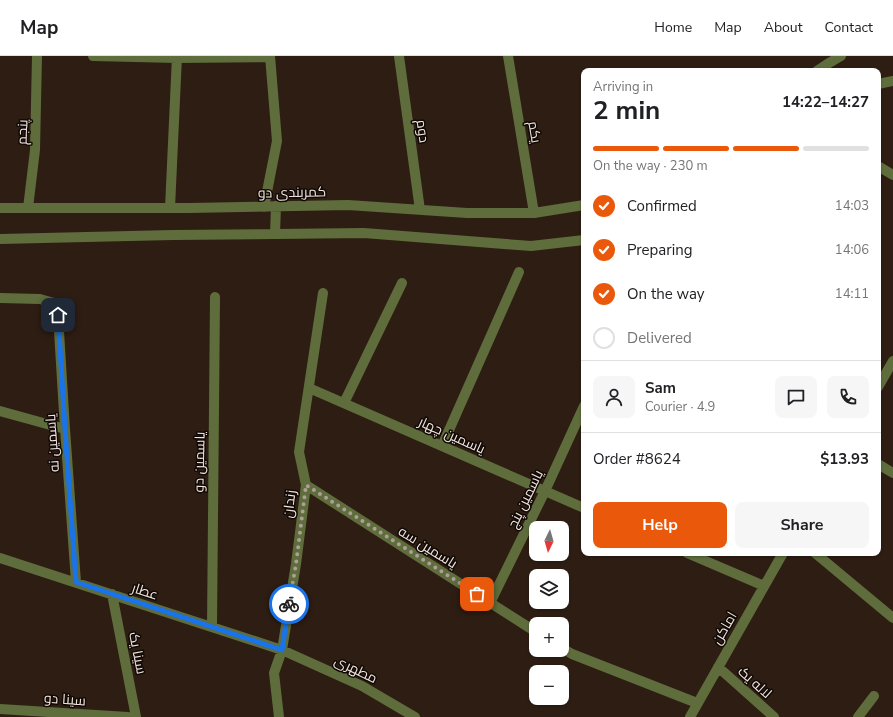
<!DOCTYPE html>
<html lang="en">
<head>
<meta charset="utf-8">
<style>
  body { margin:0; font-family:"Nunito Sans",Cairo,sans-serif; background:#f6f6f6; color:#202124; height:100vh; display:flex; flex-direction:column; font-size:15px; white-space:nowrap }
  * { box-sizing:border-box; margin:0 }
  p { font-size:13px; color:#757577 }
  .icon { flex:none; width:22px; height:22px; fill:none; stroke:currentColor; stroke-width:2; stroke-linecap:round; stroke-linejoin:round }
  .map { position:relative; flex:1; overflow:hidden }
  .sheet { position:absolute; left:581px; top:12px; width:300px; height:488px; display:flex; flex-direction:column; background:#fff; border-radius:8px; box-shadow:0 1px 3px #0004 }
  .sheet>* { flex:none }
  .needle { width:26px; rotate:185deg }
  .controls { position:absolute; left:529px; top:465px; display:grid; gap:8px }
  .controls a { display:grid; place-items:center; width:40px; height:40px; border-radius:8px; background:#fff; box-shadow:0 1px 3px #0004; font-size:20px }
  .pin { position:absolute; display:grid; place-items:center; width:34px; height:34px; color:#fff; margin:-17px; border-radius:8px; box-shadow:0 2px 6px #0006 }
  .courier { position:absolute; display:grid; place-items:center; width:40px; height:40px; margin:-20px; border:3px solid #1a73e8; border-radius:50%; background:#fff; color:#222; box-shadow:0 1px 5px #0007 }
  .headline em { font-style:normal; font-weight:700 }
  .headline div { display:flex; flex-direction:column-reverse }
  .headline { display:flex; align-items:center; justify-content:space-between; height:68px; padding:0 12px }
  h1 { font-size:26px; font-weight:700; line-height:30px }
  .bar { display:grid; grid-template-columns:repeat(4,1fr); gap:6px 4px; align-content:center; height:48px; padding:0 12px }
  .bar i { height:5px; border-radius:3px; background:#e0e0e0 }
  .bar .on { background:#ea580c }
  .bar p { grid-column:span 4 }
  .line { display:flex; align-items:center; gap:10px; padding:0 12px; border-top:1px solid #e0e0e0 }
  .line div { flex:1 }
  .round { display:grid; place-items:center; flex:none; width:42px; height:42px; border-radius:8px; background:#f6f6f6 }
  ol { padding:0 12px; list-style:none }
  li { display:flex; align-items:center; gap:12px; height:44px }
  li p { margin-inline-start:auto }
  li .icon { padding:4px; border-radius:50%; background:#ea580c; color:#fff; stroke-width:4 }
  li:last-child { color:#757577 }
  li i { width:22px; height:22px; border:2px solid #e0e0e0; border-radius:50% }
  .button { display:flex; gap:8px; margin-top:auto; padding:8px 12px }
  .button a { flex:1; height:46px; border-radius:8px; background:#ea580c; color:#fff; font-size:16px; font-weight:700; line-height:46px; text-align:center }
  .button a+a { background:#f6f6f6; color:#202124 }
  header { display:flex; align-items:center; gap:24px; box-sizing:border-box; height:56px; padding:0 20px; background:#fff; border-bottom:1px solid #e0e0e0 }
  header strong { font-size:19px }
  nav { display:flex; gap:22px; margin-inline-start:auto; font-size:14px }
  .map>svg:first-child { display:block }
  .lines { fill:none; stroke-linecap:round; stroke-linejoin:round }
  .minor { stroke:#5e6d3b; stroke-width:10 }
  .done { stroke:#ad9f97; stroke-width:4; stroke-dasharray:0 7.2 }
  .route { stroke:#1a73e8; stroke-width:5 }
  .labels { text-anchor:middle; stroke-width:3; stroke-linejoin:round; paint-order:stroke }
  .street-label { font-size:14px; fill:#f1e5de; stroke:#100905 }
</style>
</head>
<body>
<header>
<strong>Map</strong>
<nav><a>Home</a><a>Map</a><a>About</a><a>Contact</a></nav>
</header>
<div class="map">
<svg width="893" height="661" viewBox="0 0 893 661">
  <rect width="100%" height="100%" fill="#2e1d13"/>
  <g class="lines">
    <path class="minor" d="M 93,0 L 177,2 L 270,1
      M 399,0 L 420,154
      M 508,0 L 534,157
      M 817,15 L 829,7 L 841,0
      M 878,28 L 893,25
      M 878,110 L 893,119
      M 264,151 L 277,85 L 270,0
      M 0,152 L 189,152 L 348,149 L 467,157 L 534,157 L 584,149
      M 28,152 L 35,94 L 37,0
      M 170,152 L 177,0
      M 275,178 L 276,150
      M 0,183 L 173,179 L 364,177 L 531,190 L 584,184
      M 0,242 L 40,243 L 54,247 L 58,259 L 65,373 L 76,526
      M 878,331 L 893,305
      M 309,332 L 584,452
      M 344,347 L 402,227
      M 0,355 L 65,373
      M 442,390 L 519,216
      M 878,408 L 893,417
      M 306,429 L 536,576
      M 687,497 L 764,530
      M 815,497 L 893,562
      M 0,502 L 282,594 L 362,630 L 415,661
      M 112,538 L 136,661
      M 490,547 L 545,435 L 584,350
      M 212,571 L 215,241
      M 562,592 L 572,598 L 697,647
      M 718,611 L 774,661
      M 0,653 L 128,661
      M 279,661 L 274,617 L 282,594 L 296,508 L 306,429 L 299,396 L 323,237
      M 690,661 L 783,497
      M 858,661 L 874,640"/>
  </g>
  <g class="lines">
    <path class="done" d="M 289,548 L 296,508 L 306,429 L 477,538"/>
    <path class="route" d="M 58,259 L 65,373 L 76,526 L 282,594 L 289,548"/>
  </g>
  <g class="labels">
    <g class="street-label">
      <text transform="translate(423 75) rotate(82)" y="5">دوم</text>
      <text transform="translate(22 76) rotate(-88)" y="5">پنجم</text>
      <text transform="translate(535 76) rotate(80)" y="5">یکم</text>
      <text transform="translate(292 136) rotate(-1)" y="5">کمربندی دو</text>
      <text transform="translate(452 379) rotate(24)" y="5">یاسمین چهار</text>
      <text transform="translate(52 387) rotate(-94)" y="5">یاسمین نه</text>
      <text transform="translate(199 406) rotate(-89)" y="5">یاسمین دو</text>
      <text transform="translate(525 443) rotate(-64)" y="5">یاسمین پنج</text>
      <text transform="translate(289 448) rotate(-83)" y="5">زندان</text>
      <text transform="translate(428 491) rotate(32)" y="5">یاسمین سه</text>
      <text transform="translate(145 535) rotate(18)" y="5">عطار</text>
      <text transform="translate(724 572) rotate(-60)" y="5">اماکن</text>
      <text transform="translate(138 597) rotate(79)" y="5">سینا یک</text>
      <text transform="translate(356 613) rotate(26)" y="5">مطهری</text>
      <text transform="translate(755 626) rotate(42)" y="5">لاله یک</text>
      <text transform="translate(65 643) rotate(4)" y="5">سینا دو</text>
    </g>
  </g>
</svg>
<div class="controls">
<a><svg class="needle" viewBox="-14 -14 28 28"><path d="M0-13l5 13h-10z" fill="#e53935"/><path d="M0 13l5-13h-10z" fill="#757577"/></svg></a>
<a><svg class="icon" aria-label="layers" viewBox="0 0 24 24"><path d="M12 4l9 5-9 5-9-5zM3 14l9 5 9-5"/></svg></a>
<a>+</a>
<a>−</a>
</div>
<div class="pin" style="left:477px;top:538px;background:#ea580c"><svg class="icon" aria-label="bag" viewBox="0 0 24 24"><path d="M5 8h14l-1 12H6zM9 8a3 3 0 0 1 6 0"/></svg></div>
<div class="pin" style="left:58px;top:259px;background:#1f2937"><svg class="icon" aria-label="home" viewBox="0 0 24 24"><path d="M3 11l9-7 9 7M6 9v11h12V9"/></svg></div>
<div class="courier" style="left:289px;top:548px"><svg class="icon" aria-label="bike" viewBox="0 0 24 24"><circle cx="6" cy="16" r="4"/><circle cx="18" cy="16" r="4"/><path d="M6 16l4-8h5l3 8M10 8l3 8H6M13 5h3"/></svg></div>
<section class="sheet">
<div class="headline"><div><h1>2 min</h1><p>Arriving in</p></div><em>14:22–14:27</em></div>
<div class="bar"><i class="on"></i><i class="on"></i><i class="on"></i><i></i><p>On the way · 230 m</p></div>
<ol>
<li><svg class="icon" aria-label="check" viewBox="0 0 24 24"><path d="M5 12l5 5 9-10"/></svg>Confirmed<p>14:03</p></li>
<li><svg class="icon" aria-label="check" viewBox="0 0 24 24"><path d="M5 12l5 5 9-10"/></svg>Preparing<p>14:06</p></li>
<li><svg class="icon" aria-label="check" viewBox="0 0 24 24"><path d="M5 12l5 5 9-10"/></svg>On the way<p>14:11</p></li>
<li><i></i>Delivered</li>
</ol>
<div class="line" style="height:72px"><a class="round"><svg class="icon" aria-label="person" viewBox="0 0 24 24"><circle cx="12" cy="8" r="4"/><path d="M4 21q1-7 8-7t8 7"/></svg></a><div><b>Sam</b><p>Courier · 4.9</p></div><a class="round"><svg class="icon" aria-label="chat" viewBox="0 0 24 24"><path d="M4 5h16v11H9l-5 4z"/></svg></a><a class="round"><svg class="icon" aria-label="phone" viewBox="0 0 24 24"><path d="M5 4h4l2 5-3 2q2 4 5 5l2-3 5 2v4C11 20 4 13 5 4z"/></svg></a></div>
<div class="line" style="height:52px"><div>Order #8624</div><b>$13.93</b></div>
<div class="button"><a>Help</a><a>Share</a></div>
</section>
</div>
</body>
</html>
